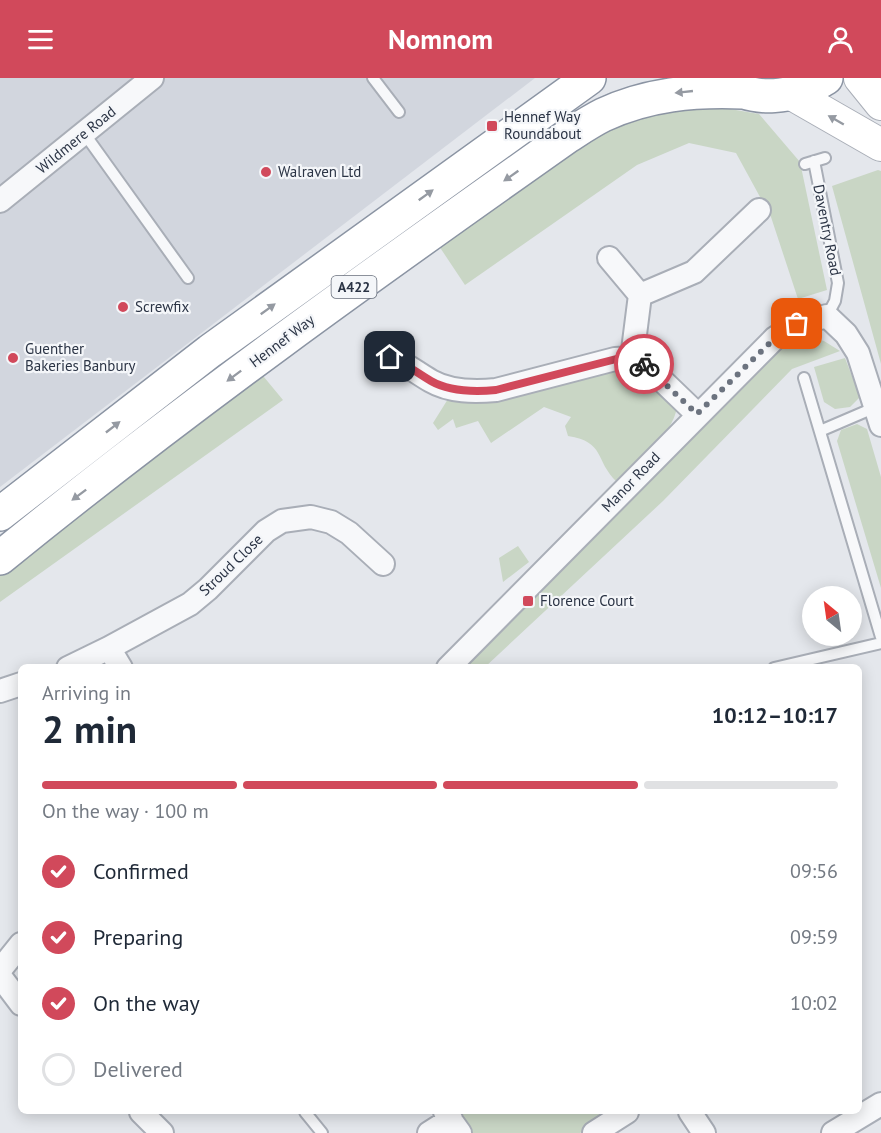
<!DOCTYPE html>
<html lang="en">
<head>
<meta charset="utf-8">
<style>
  body { margin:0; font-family:"PT Sans",sans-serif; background:#f2f2f3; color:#1f2937; height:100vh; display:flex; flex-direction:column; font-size:22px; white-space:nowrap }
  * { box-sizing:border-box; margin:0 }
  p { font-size:20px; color:#747a83 }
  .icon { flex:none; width:33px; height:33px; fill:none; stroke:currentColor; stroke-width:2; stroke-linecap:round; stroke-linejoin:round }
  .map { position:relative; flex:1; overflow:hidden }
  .drawer { position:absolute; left:18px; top:586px; width:844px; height:450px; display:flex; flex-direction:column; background:#fff; border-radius:9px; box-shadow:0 3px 15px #0003 }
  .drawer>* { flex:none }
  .needle { width:39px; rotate:331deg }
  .buttons { position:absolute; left:802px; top:508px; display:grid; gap:12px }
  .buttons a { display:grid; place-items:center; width:60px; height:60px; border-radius:50%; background:#fff; box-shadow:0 3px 15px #0003; font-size:30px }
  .pin { position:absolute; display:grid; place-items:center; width:51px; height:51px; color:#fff; margin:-26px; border-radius:12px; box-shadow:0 3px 9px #0006 }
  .courier { position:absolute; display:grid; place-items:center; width:60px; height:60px; margin:-30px; border:4px solid #d1495b; border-radius:50%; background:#fff; color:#222; box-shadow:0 2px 8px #0007 }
  .headline em { font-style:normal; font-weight:600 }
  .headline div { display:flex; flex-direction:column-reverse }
  .headline { display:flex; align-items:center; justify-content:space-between; height:102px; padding:0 24px }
  h1 { font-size:39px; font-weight:600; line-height:45px }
  .bar { display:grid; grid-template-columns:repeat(4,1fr); gap:9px 6px; align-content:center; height:72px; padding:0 24px }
  .bar i { height:8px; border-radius:4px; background:#e0e1e3 }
  .bar .current { background:#d1495b }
  .bar p { grid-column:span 4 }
  ol { padding:0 24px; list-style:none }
  li { display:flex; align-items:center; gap:18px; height:66px }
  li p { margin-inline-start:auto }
  li .icon { padding:6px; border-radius:50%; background:#d1495b; color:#fff; stroke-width:4 }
  li:last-child { color:#747a83 }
  li i { width:33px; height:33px; border:3px solid #e0e1e3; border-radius:50% }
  header { display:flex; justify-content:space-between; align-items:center; height:78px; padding:0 24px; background:#d1495b; color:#fff; font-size:27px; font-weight:600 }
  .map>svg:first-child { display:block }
  .built { fill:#d2d6de }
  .green { fill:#c9d6c5 }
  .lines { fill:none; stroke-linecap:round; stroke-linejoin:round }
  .lane-casing { stroke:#a9aeb7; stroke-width:14 }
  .street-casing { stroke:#a9aeb7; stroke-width:26 }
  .secondary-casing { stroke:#a9aeb7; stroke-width:34 }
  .highway-casing { stroke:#8b94a3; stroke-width:36 }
  .lane { stroke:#f7f8fa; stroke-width:10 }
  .street { stroke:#f7f8fa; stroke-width:22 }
  .secondary { stroke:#fff; stroke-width:32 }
  .highway { stroke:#fff; stroke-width:33 }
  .oneway { fill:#959aa2 }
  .done { stroke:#6c737f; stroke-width:6; stroke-dasharray:0 10.8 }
  .route { stroke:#d1495b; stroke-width:8 }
  .poi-dot { fill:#d1495b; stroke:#f4f6f9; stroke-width:2 }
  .labels { text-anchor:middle; stroke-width:4.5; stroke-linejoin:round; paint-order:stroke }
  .shield { fill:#f4f6f9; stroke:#676e7b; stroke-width:1.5 }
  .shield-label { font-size:14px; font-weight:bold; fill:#2b3445 }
  .poi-label { font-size:15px; fill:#2b3445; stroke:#f4f6f9; text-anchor:start }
  .street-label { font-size:15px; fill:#2b3445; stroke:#f4f6f9 }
</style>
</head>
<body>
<header><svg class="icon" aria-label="menu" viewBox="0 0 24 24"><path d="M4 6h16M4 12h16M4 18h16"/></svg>Nomnom<svg class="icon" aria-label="person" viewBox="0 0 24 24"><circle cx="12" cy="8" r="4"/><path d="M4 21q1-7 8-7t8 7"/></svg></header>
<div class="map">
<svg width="881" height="1055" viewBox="0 0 881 1055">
  <rect width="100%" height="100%" fill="#e4e7ec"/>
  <path class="built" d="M 0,0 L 535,0 L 0,409 Z"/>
  <path class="green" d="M 701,26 L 759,36 L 800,84 L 827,212 L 798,221 L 771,139 L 736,75 L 689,65 L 637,87 L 465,207 L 435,162 L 557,81 L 642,33 Z
    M 878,92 L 881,93 L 881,286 L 832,108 Z
    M 804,258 L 824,263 L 840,273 L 792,291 L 663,423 L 485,589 L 455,590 L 771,272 Z
    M 845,280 L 860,319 L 850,329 L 835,331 L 824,324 L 814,289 Z
    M 621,292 L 656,308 L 678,322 C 677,355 639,382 617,404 C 594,382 606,364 568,358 L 565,348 L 571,339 L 544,329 L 491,365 L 478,343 L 456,350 L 453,341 L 438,352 L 433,345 L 448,321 L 521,316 Z
    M 259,293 L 283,322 L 0,524 L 0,496 Z
    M 857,346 L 867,351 L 881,399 L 881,510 L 837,363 L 841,352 Z
    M 518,468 L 529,484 L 503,504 L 499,480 Z
    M 456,1034 L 612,1034 L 580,1055 L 471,1055 Z"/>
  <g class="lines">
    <g class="lane-casing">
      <path id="lane" d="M 373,0 L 399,34
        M 84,55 L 188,200
        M 814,83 L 838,205 L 835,223 L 827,238
        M 805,86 L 825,80
        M 804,300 L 881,559
        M 820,353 L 876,329
        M 774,590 L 881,565
        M 305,1034 L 322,1055"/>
    </g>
    <g class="street-casing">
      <path id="street" d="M 0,123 L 152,0
        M 609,180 L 640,217 L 632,280
        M 640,217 L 694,194 L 759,132
        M 390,279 C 405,285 417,295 431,303 C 450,314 474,314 496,312 L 615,281 L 632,280 L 646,287 L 697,336
        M 109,570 L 121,590
        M 68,590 L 109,570 L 190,526 L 208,511 L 266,453 L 282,443 L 311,439 L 331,444 L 349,455 L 383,486
        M 448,590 L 775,260 L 797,246 L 827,238 L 846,256 L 858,275 L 881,347
        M 0,613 L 21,606
        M 0,892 L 21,866
        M 0,898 L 21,926
        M 141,1034 L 162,1055
        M 445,1034 L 460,1055
        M 690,1034 L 704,1055
        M 429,1055 L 451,1041
        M 594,1055 L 627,1034
        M 833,1055 L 881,1026"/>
    </g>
    <g class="secondary-casing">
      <path id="secondary" d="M 860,0 L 881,26
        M 792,16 L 881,67"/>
    </g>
    <g class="highway-casing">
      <path id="highway" d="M 722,3 C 755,26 794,20 826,0
        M 0,436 L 210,273 L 589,0
        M 0,480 C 183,331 375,194 568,58 C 579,51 591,43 603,37 C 648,16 694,12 743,14"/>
    </g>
    <use href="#lane" class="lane"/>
    <use href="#street" class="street"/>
    <use href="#secondary" class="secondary"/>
    <use href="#highway" class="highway"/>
  </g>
  <defs><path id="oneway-solid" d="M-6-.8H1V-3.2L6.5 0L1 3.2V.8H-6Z" transform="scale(1.5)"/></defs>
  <g class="oneway">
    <use href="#oneway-solid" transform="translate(684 14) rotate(174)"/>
    <use href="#oneway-solid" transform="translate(836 42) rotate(-150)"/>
    <use href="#oneway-solid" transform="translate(511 98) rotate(145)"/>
    <use href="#oneway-solid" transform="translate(426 117) rotate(-36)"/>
    <use href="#oneway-solid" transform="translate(268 231) rotate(-36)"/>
    <use href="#oneway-solid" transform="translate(234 298) rotate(143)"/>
    <use href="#oneway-solid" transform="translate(113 349) rotate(-38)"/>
    <use href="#oneway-solid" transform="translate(79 417) rotate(143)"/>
  </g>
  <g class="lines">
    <path class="done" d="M 644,286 L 697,336 L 775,260 L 797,246"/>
    <path class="route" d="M 390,279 C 405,285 417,295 431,303 C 450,314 474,314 496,312 L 624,279 L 639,282 L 644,286"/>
  </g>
  <g class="poi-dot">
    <rect x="486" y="42" width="12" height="12" rx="3"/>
    <circle cx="266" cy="94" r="6"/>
    <circle cx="123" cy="229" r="6"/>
    <circle cx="13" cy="280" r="6"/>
    <rect x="522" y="517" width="12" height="12" rx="3"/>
  </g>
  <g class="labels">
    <rect class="shield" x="331.5" y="198" width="45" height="22" rx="4.5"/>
    <g class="shield-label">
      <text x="354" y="214">A422</text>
    </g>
    <g class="poi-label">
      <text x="504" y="44">Hennef Way<tspan x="504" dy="17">Roundabout</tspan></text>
      <text x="278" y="99">Walraven Ltd</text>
      <text x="135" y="234">Screwfix</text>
      <text x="25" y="276">Guenther<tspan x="25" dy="17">Bakeries Banbury</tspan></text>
      <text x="540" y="528">Florence Court</text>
    </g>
    <g class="street-label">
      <text transform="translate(76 62) rotate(-39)" y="5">Wildmere Road</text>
      <text transform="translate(827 152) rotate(79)" y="5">Daventry Road</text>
      <text transform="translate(282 263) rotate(-37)" y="5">Hennef Way</text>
      <text transform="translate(631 404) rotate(-46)" y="5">Manor Road</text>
      <text transform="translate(231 487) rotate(-44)" y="5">Stroud Close</text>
    </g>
  </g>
</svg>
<div class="buttons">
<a><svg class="needle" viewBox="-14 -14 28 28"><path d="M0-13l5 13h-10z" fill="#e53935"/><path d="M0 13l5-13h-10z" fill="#747a83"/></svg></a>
</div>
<div class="pin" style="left:797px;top:246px;background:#ea580c"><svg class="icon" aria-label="bag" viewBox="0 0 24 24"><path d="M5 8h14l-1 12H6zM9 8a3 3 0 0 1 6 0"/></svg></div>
<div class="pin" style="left:390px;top:279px;background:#1f2937"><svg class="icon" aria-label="home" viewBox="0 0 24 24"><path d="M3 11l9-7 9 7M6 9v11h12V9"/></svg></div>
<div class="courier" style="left:644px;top:286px"><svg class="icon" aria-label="bike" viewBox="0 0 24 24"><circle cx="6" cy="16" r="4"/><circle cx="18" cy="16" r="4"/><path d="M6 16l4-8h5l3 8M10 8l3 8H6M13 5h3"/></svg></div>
<section class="drawer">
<div class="headline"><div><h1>2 min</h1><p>Arriving in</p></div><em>10:12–10:17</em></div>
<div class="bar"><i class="current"></i><i class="current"></i><i class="current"></i><i></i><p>On the way · 100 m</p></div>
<ol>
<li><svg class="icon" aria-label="check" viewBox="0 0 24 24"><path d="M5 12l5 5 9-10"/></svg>Confirmed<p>09:56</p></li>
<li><svg class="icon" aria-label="check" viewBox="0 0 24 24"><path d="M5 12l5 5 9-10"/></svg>Preparing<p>09:59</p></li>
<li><svg class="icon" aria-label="check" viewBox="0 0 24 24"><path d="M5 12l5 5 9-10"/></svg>On the way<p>10:02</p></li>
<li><i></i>Delivered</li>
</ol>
</section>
</div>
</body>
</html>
